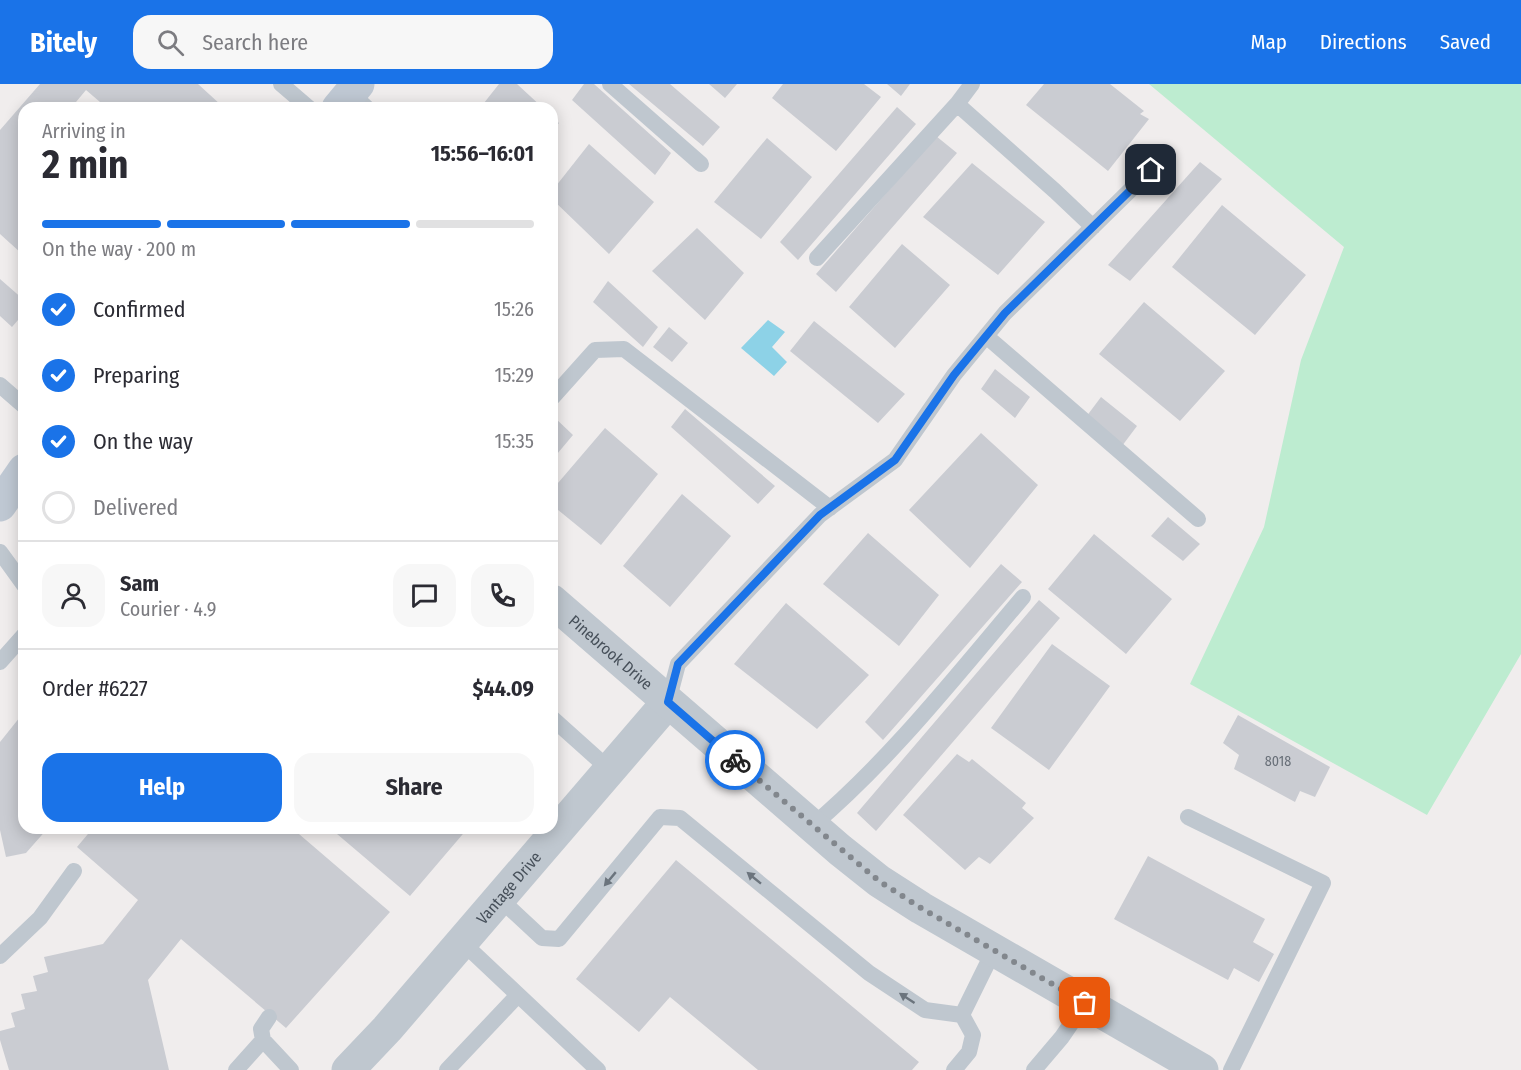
<!DOCTYPE html>
<html lang="en">
<head>
<meta charset="utf-8">
<style>
  body { margin:0; font-family:"Fira Sans Condensed",sans-serif; background:#f7f7f7; color:#2b2b33; height:100vh; display:flex; flex-direction:column; font-size:22px; white-space:nowrap }
  * { box-sizing:border-box; margin:0 }
  p { font-size:20px; color:#7c7c81 }
  .icon { flex:none; width:33px; height:33px; fill:none; stroke:currentColor; stroke-width:2; stroke-linecap:round; stroke-linejoin:round }
  .map { position:relative; flex:1; overflow:hidden }
  .details { position:absolute; left:18px; top:18px; width:540px; height:732px; display:flex; flex-direction:column; background:#fff; border-radius:18px; box-shadow:0 3px 15px #0003 }
  .details>* { flex:none }
  .pin { position:absolute; display:grid; place-items:center; width:51px; height:51px; color:#fff; margin:-26px; border-radius:12px; box-shadow:0 3px 9px #0006 }
  .courier { position:absolute; display:grid; place-items:center; width:60px; height:60px; margin:-30px; border:4px solid #1a73e8; border-radius:50%; background:#fff; color:#222; box-shadow:0 2px 8px #0007 }
  .overview em { font-style:normal; font-weight:700 }
  .overview div { display:flex; flex-direction:column-reverse }
  .overview { display:flex; align-items:center; justify-content:space-between; height:102px; padding:0 24px }
  h1 { font-size:39px; font-weight:700; line-height:45px }
  .bar { display:grid; grid-template-columns:repeat(4,1fr); gap:9px 6px; align-content:center; height:72px; padding:0 24px }
  .bar i { height:8px; border-radius:4px; background:#e1e1e2 }
  .bar .active { background:#1a73e8 }
  .bar p { grid-column:span 4 }
  .line { display:flex; align-items:center; gap:15px; padding:0 24px; border-top:2px solid #e1e1e2 }
  .line div { flex:1 }
  .round { display:grid; place-items:center; flex:none; width:63px; height:63px; border-radius:18px; background:#f7f7f7 }
  ol { padding:0 24px; list-style:none }
  li { display:flex; align-items:center; gap:18px; height:66px }
  li p { margin-inline-start:auto }
  li .icon { padding:6px; border-radius:50%; background:#1a73e8; color:#fff; stroke-width:4 }
  li:last-child { color:#7c7c81 }
  li i { width:33px; height:33px; border:3px solid #e1e1e2; border-radius:50% }
  .cta { display:flex; gap:12px; margin-top:auto; padding:12px 24px }
  .cta a { flex:1; height:69px; border-radius:18px; background:#1a73e8; color:#fff; font-size:24px; font-weight:700; line-height:69px; text-align:center }
  .cta a+a { background:#f7f7f7; color:#2b2b33 }
  header { display:flex; align-items:center; gap:36px; box-sizing:border-box; height:84px; padding:0 30px; background:#1a73e8; color:#fff }
  header strong { font-size:28px }
  nav { display:flex; gap:33px; margin-inline-start:auto; font-size:21px }
  .search { width:420px; height:54px; background:#f7f7f7; display:flex; align-items:center; gap:15px; box-sizing:border-box; padding:0 21px; border-radius:18px; color:#7c7c81; font-size:22px }
  .map>svg:first-child { display:block }
  .green { fill:#bdecd0 }
  .water { fill:#8dd2e7 }
  .building { fill:#caccd2 }
  .lines { fill:none; stroke-linecap:round; stroke-linejoin:round }
  .service { stroke:#bfc7cf; stroke-width:16 }
  .minor { stroke:#bfc7cf; stroke-width:33 }
  .tertiary { stroke:#bfc7cf; stroke-width:33 }
  .secondary { stroke:#bfc8d3; stroke-width:33 }
  .oneway { fill:#6b747d }
  .done { stroke:#82878d; stroke-width:6; stroke-dasharray:0 10.8 }
  .route { stroke:#1a73e8; stroke-width:8 }
  .labels { text-anchor:middle; stroke-width:4.5; stroke-linejoin:round; paint-order:stroke }
  .number-label { font-size:14px; fill:#686f78 }
  .street-label { font-size:16px; fill:#47505a; stroke:#fff }
</style>
</head>
<body>
<header>
<strong>Bitely</strong>
<div class="search"><svg class="icon" aria-label="search" viewBox="0 0 24 24"><circle cx="10" cy="10" r="6"/><path d="M15 15l6 6"/></svg>Search here</div>
<nav><a>Map</a><a>Directions</a><a>Saved</a></nav>
</header>
<div class="map">
<svg width="1521" height="986" viewBox="0 0 1521 986">
  <rect width="100%" height="100%" fill="#f0eded"/>
  <path class="green" d="M 1149,0 L 1521,0 L 1521,570 L 1427,731 L 1190,600 L 1264,443 L 1301,276 L 1344,163 Z"/>
  <path class="water" d="M 768,236 L 785,248 L 772,263 L 787,278 L 774,292 L 741,264 Z"/>
  <path class="building" d="M 40,0 L 198,0 L 221,21 L 218,24 L 107,24 L 86,6 L 76,18 L 82,24 L 24,24 L 24,166 L 21,169 L 0,150 L 0,46 Z
    M 499,0 L 517,0 L 543,24 L 480,24 Z
    M 584,0 L 594,0 L 671,69 L 655,91 L 572,16 Z
    M 629,0 L 670,0 L 720,43 L 703,62 Z
    M 709,0 L 737,0 L 725,14 Z
    M 783,0 L 864,0 L 881,13 L 836,67 L 772,14 Z
    M 887,0 L 910,0 L 901,12 Z
    M 1044,0 L 1110,0 L 1144,27 L 1140,30 L 1149,35 L 1108,87 L 1026,21 Z
    M 897,23 L 916,40 L 798,176 L 780,158 Z
    M 552,33 L 559,39 L 552,48 Z
    M 936,52 L 957,69 L 836,208 L 816,190 Z
    M 767,54 L 812,93 L 761,155 L 714,118 Z
    M 589,60 L 654,118 L 609,170 L 552,115 L 552,107 Z
    M 1200,78 L 1222,95 L 1130,197 L 1108,181 Z
    M 972,79 L 1045,138 L 998,191 L 923,133 Z
    M 1222,121 L 1306,191 L 1255,251 L 1172,183 Z
    M 697,144 L 744,189 L 705,236 L 652,187 Z
    M 902,160 L 950,201 L 895,264 L 849,223 Z
    M 0,195 L 24,216 L 24,229 L 12,243 L 0,232 Z
    M 608,197 L 658,243 L 643,263 L 593,218 Z
    M 1144,218 L 1225,287 L 1180,337 L 1099,270 Z
    M 814,237 L 905,310 L 878,339 L 790,267 Z
    M 669,243 L 688,259 L 672,278 L 653,263 Z
    M 995,285 L 1030,313 L 1015,334 L 981,305 Z
    M 1101,313 L 1137,342 L 1122,362 L 1086,333 Z
    M 685,325 L 775,402 L 758,420 L 671,343 Z
    M 554,333 L 573,351 L 552,376 L 552,335 Z
    M 605,344 L 658,390 L 601,461 L 552,421 L 552,406 Z
    M 981,349 L 1038,401 L 970,484 L 909,426 Z
    M 682,410 L 731,452 L 670,523 L 623,482 Z
    M 1168,433 L 1200,460 L 1183,477 L 1151,452 Z
    M 868,449 L 939,511 L 899,562 L 823,500 Z
    M 1094,450 L 1172,515 L 1126,570 L 1048,505 Z
    M 1001,480 L 1022,498 L 883,656 L 865,638 Z
    M 1039,516 L 1060,534 L 876,747 L 857,729 Z
    M 786,519 L 869,591 L 817,645 L 734,580 Z
    M 1052,560 L 1110,602 L 1049,686 L 991,644 Z
    M 24,628 L 24,744 L 48,744 L 26,769 L 6,773 L 0,746 L 0,658 Z
    M 1238,631 L 1330,683 L 1315,713 L 1300,707 L 1295,718 L 1234,685 L 1239,671 L 1223,659 Z
    M 957,670 L 969,678 L 972,675 L 1026,719 L 1022,724 L 1034,734 L 990,780 L 979,773 L 965,786 L 903,731 Z
    M 93,744 L 292,744 L 390,828 L 286,944 L 181,855 L 148,896 L 169,986 L 9,986 L 0,956 L 0,947 L 15,943 L 11,929 L 25,925 L 21,910 L 37,907 L 33,892 L 48,888 L 44,873 L 103,860 L 138,816 L 77,763 Z
    M 330,744 L 468,744 L 410,812 Z
    M 1148,772 L 1265,835 L 1253,858 L 1274,870 L 1259,898 L 1234,884 L 1228,896 L 1114,835 Z
    M 676,776 L 919,978 L 912,986 L 758,986 L 670,913 L 639,948 L 576,895 Z"/>
  <g class="lines">
    <path class="service" d="M 281,0 L 309,24
      M 610,0 L 701,80
      M 351,9 L 367,24
      M 957,20 L 972,0
      M 817,174 L 957,20 L 1055,107 L 1093,143
      M 986,252 L 1198,435
      M 0,301 L 24,322
      M 552,314 L 595,266 L 624,265 L 830,424
      M 0,468 L 24,501
      M 0,578 L 24,551
      M 668,618 L 678,580 L 820,431 L 895,376 L 954,291 L 1005,229 L 1166,71
      M 552,634 L 610,686
      M 1188,733 L 1323,799 L 1231,986
      M 812,742 C 891,675 956,592 1023,513
      M 499,814 L 542,854 L 559,855 L 660,733 L 680,734 L 869,889 L 925,926 L 962,931
      M 462,858 L 598,986
      M 0,872 L 40,834 L 74,787
      M 269,933 L 261,945 L 263,956 L 291,986
      M 236,986 L 263,956
      M 447,986 L 518,911
      M 954,986 L 969,968 L 973,951 L 962,931 L 994,866
      M 1034,986 L 1062,953 L 1085,919"/>
    <path class="minor" id="s1" d="M 348,986 L 387,945 L 668,618"/>
    <path class="tertiary" id="s2" d="M 552,517 L 840,766 L 879,797 L 921,824 L 1202,986"/>
    <path class="secondary" d="M 338,24 L 358,0
      M 0,421 L 24,386"/>
  </g>
  <defs><path id="oneway-solid" d="M-6-.8H1V-3.2L6.5 0L1 3.2V.8H-6Z" transform="scale(1.5)"/></defs>
  <g class="oneway">
    <use href="#oneway-solid" transform="translate(754 794) rotate(-141)"/>
    <use href="#oneway-solid" transform="translate(610 795) rotate(130)"/>
    <use href="#oneway-solid" transform="translate(907 914) rotate(-147)"/>
  </g>
  <g class="lines">
    <path class="done" d="M 735,676 L 879,797 L 921,824 L 1085,919"/>
    <path class="route" d="M 735,676 L 668,618 L 678,580 L 820,431 L 895,376 L 954,291 L 1005,229 L 1151,86"/>
  </g>
  <g class="labels">
    <g class="number-label">
      <text x="1278" y="682">8018</text>
    </g>
    <g class="street-label">
      <text dy="6" stroke="none"><textPath href="#s2" startOffset="78">Pinebrook Drive</textPath></text>
      <text dy="6" stroke="none"><textPath href="#s1" startOffset="243">Vantage Drive</textPath></text>
    </g>
  </g>
</svg>
<div class="pin" style="left:1085px;top:919px;background:#ea580c"><svg class="icon" aria-label="bag" viewBox="0 0 24 24"><path d="M5 8h14l-1 12H6zM9 8a3 3 0 0 1 6 0"/></svg></div>
<div class="pin" style="left:1151px;top:86px;background:#1f2937"><svg class="icon" aria-label="home" viewBox="0 0 24 24"><path d="M3 11l9-7 9 7M6 9v11h12V9"/></svg></div>
<div class="courier" style="left:735px;top:676px"><svg class="icon" aria-label="bike" viewBox="0 0 24 24"><circle cx="6" cy="16" r="4"/><circle cx="18" cy="16" r="4"/><path d="M6 16l4-8h5l3 8M10 8l3 8H6M13 5h3"/></svg></div>
<section class="details">
<div class="overview"><div><h1>2 min</h1><p>Arriving in</p></div><em>15:56–16:01</em></div>
<div class="bar"><i class="active"></i><i class="active"></i><i class="active"></i><i></i><p>On the way · 200 m</p></div>
<ol>
<li><svg class="icon" aria-label="check" viewBox="0 0 24 24"><path d="M5 12l5 5 9-10"/></svg>Confirmed<p>15:26</p></li>
<li><svg class="icon" aria-label="check" viewBox="0 0 24 24"><path d="M5 12l5 5 9-10"/></svg>Preparing<p>15:29</p></li>
<li><svg class="icon" aria-label="check" viewBox="0 0 24 24"><path d="M5 12l5 5 9-10"/></svg>On the way<p>15:35</p></li>
<li><i></i>Delivered</li>
</ol>
<div class="line" style="height:108px"><a class="round"><svg class="icon" aria-label="person" viewBox="0 0 24 24"><circle cx="12" cy="8" r="4"/><path d="M4 21q1-7 8-7t8 7"/></svg></a><div><b>Sam</b><p>Courier · 4.9</p></div><a class="round"><svg class="icon" aria-label="chat" viewBox="0 0 24 24"><path d="M4 5h16v11H9l-5 4z"/></svg></a><a class="round"><svg class="icon" aria-label="phone" viewBox="0 0 24 24"><path d="M5 4h4l2 5-3 2q2 4 5 5l2-3 5 2v4C11 20 4 13 5 4z"/></svg></a></div>
<div class="line" style="height:78px"><div>Order #6227</div><b>$44.09</b></div>
<div class="cta"><a>Help</a><a>Share</a></div>
</section>
</div>
</body>
</html>
